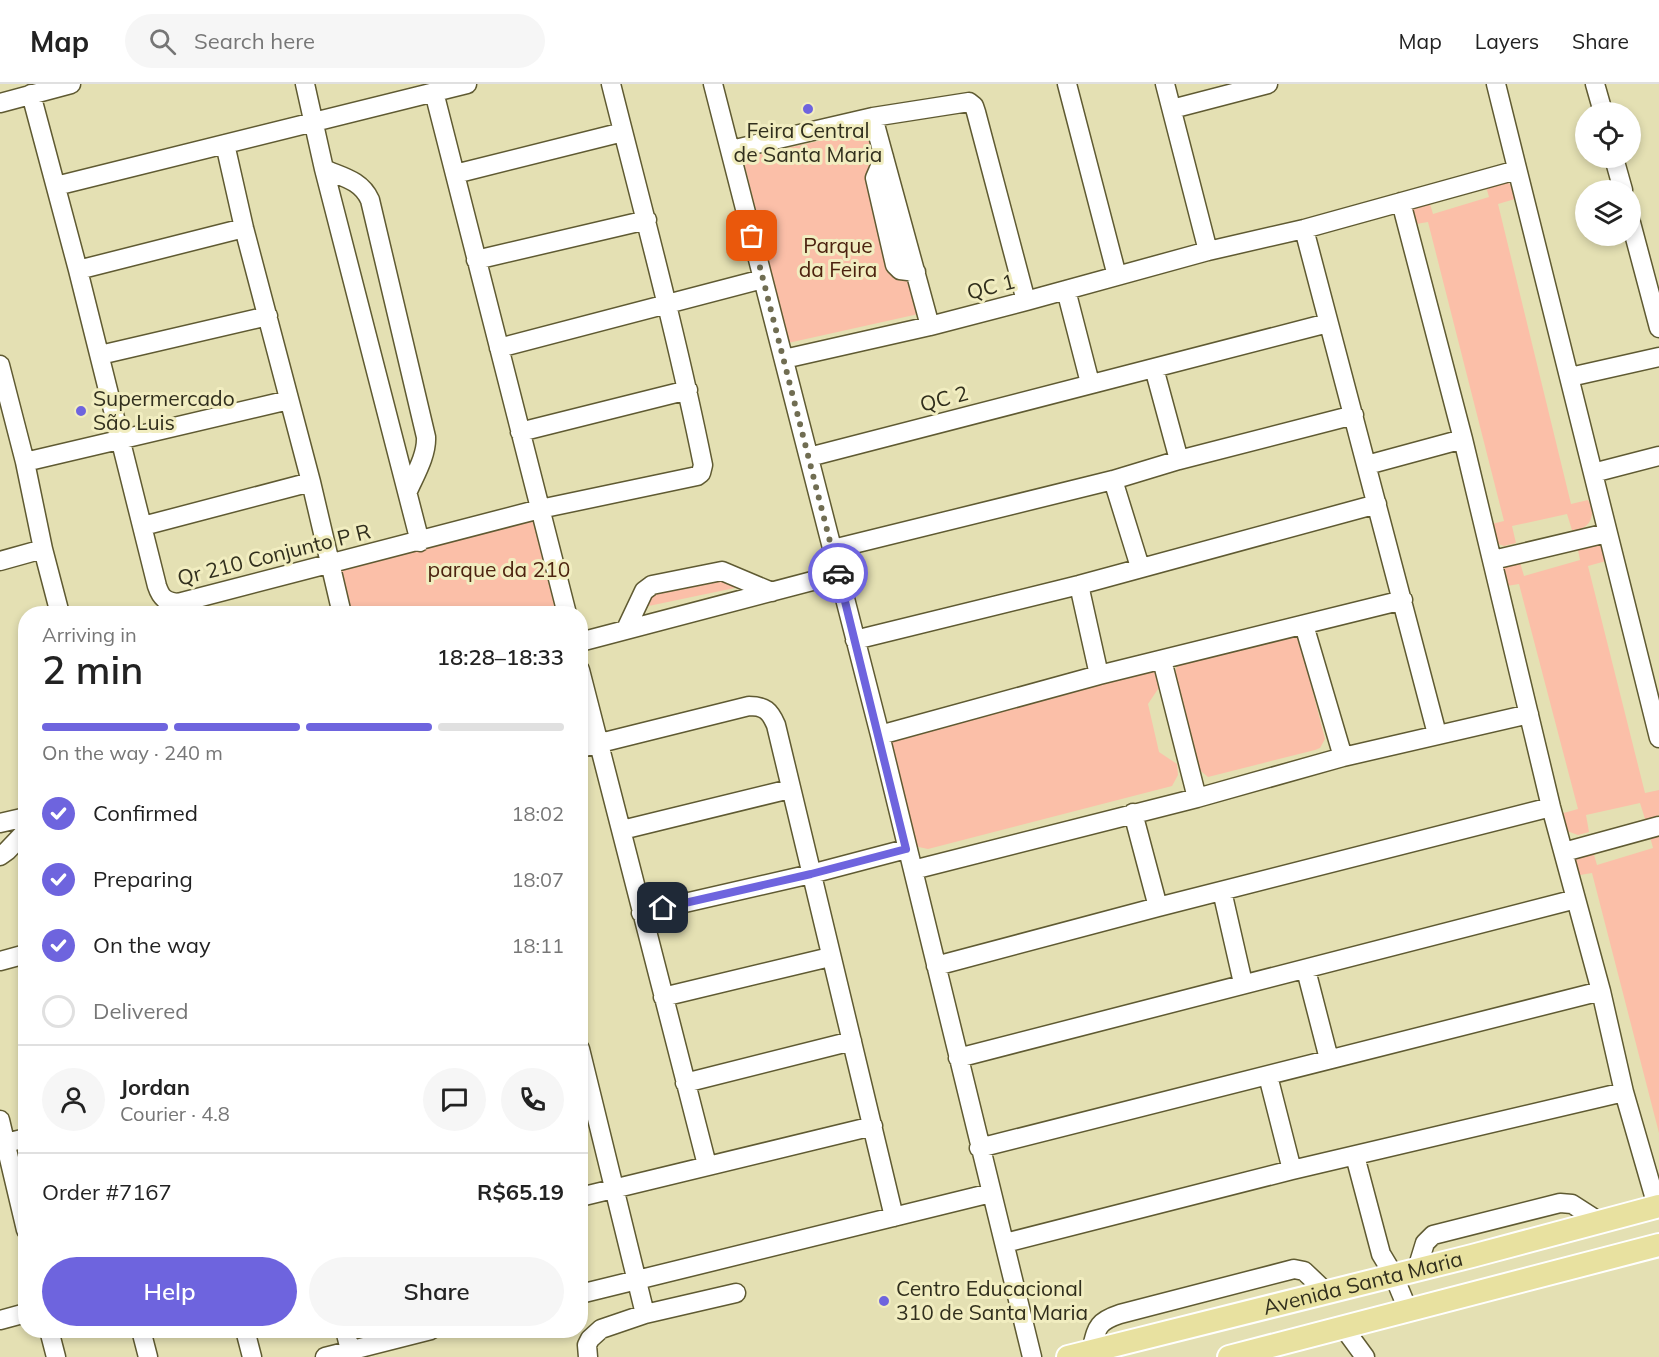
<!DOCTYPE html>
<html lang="en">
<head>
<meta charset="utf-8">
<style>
  body { margin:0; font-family:Mulish,sans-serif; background:#f6f6f6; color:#222; height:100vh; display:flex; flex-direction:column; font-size:22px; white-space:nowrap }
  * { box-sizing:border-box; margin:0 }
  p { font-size:20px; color:#767676 }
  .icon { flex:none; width:33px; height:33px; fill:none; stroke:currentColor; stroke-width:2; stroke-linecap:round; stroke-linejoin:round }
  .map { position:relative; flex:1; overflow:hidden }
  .details { position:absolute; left:18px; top:522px; width:570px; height:732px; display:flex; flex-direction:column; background:#fff; border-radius:24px; box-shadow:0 3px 9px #0003 }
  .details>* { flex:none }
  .buttons { position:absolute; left:1575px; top:18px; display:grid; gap:12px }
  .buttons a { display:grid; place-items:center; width:66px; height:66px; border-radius:50%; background:#fff; box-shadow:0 3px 9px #0003; font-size:30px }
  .pin { position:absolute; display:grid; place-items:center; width:51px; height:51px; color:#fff; margin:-26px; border-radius:12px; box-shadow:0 3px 9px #0006 }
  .courier { position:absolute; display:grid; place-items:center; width:60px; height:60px; margin:-30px; border:4px solid #6e64de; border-radius:50%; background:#fff; color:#222; box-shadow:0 2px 8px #0007 }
  .head em { font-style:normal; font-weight:600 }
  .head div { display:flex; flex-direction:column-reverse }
  .head { display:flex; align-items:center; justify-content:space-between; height:102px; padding:0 24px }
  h1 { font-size:39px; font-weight:600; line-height:45px }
  .bar { display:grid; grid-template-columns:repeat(4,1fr); gap:9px 6px; align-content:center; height:72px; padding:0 24px }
  .bar i { height:8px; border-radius:4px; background:#e0e0e0 }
  .bar .current { background:#6e64de }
  .bar p { grid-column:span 4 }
  .line { display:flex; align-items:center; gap:15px; padding:0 24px; border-top:2px solid #e0e0e0 }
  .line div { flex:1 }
  .round { display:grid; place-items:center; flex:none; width:63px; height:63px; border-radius:32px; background:#f6f6f6 }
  ol { padding:0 24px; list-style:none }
  li { display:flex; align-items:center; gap:18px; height:66px }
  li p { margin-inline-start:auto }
  li .icon { padding:6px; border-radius:50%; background:#6e64de; color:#fff; stroke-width:4 }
  li:last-child { color:#767676 }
  li i { width:33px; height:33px; border:3px solid #e0e0e0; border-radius:50% }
  .button { display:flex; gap:12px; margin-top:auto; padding:12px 24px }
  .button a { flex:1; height:69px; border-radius:36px; background:#6e64de; color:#fff; font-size:24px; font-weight:600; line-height:69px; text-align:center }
  .button a+a { background:#f6f6f6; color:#222 }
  header { display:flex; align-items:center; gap:36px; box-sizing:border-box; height:84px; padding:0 30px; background:#fff; border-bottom:2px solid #e0e0e0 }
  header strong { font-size:28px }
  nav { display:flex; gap:33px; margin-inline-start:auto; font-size:21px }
  .search { width:420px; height:54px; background:#f6f6f6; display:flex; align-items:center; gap:15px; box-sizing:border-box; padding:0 21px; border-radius:33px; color:#767676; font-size:22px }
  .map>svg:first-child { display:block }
  .green { fill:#fbbfa8 }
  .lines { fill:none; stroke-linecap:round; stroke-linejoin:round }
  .minor-casing { stroke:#5f5a32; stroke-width:21 }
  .major-casing { stroke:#fff; stroke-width:26 }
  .minor { stroke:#fff; stroke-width:18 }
  .major { stroke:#e8e1a0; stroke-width:22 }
  .done { stroke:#706d52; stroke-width:6; stroke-dasharray:0 10.8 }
  .route { stroke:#6e64de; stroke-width:8 }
  .poi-dot { fill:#6e64de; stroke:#f1edc0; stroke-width:2 }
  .labels { text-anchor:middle; stroke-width:6; stroke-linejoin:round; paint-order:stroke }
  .poi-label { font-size:21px; fill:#312f1d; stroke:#f1edc0; text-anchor:start }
  .park-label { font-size:21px; fill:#4c220f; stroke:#f1edc0 }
  .street-label { font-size:21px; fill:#312f1d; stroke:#f1edc0 }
</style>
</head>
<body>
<header>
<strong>Map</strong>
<div class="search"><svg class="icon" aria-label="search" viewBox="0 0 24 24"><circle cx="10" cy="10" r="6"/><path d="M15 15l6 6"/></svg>Search here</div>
<nav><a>Map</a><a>Layers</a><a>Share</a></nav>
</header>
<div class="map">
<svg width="1659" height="1273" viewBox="0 0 1659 1273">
  <rect width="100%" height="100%" fill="#e4e0b3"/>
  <path class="green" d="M 867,46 L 923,229 L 788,259 L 743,74 Z
    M 1506,96 L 1513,104 L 1515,115 L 1498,120 L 1571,420 L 1588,416 C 1597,431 1590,446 1572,446 L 1567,430 L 1512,442 L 1516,459 L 1504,462 L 1493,458 L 1487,441 L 1504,437 L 1428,138 L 1410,141 L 1409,124 L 1428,113 L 1433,130 L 1489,113 L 1485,99 Z
    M 532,429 L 556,529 L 344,529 L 331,481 Z
    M 1597,458 L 1604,466 L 1606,477 L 1588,482 L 1645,709 L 1659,706 L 1659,731 L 1651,735 L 1645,735 L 1640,719 L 1586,731 L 1589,748 L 1578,751 L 1567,747 L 1560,730 L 1578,725 L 1519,500 L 1501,503 C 1500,482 1500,483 1519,475 L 1524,492 L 1580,476 L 1577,461 Z
    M 719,488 L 749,501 L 639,524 L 649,504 Z
    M 1296,548 L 1299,554 L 1325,655 L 1320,664 L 1315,666 L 1208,693 L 1196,683 L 1175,589 L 1177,581 Z
    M 1152,586 L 1156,589 L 1160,602 L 1148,620 L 1159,668 L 1177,680 L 1178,691 L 1172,702 L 928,765 L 914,762 L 887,654 Z
    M 1659,745 L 1659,1049 L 1592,789 L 1574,792 L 1573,775 L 1592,764 L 1597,781 L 1653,764 L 1649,749 Z"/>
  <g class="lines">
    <g class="minor-casing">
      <path id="minor" d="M 305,0 L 324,85 L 420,458
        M 713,0 L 880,651 L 1032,1273
        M 1067,0 L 1117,192
        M 1165,0 L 1208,167
        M 1496,0 L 1659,654
        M 1595,0 L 1603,28
        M 434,8 L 567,530
        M 31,10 L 78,186 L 157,502 C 161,514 166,518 178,519 L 540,425 L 697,392 L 701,389 L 703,381 C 677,252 643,127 611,0
        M 0,19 L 71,0
        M 1172,25 L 1268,0
        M 873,33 L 930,242
        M 225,60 L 244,144 L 311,398 L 342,530
        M 731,66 L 873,33 L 969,18 L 974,22 L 976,28 L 1026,217
        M 884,73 L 875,94 L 895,181 L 900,186 L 916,188
        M 1614,74 L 1623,106
        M 324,85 C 342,93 361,96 370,116 L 426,353 C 427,371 415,391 408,407
        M 455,90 L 623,48
        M 56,102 L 467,0
        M 1401,118 L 1463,355 L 1551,723 L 1601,907 L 1624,1008 L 1657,1122
        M 1630,135 L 1659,244
        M 1304,145 L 1437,650
        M 476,176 L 647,136
        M 78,186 L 244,144
        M 1066,206 L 1090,299
        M 499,264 L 763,195
        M 100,271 L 268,232
        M 784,275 L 930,242 L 1026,217 L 1208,167 L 1304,145 L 1517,86
        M 0,281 L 25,378 L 43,465 L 60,530
        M 1154,284 L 1179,376
        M 1570,293 L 1659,273
        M 520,348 L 688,306
        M 809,373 L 1328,239
        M 25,378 L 289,316
        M 1367,381 L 1463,355
        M 1593,389 L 1659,372
        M 1113,396 L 1140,483
        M 143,442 L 311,398
        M 833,465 L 1113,396 L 1179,376 L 1354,331
        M 1493,476 L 1607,449
        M 0,477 L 43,465
        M 1079,501 L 1099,591
        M 1304,541 L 1343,673
        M 626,545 L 644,507 L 652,501 L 722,487 L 772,508
        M 855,556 L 1079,501 L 1377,420
        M 580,558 L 839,490
        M 1162,576 L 1197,714
        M 580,586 L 707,1081
        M 880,651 L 1099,591 L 1403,516
        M 580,664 L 749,622 C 765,622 770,627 776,641 L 894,1133
        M 1133,729 L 1158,823
        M 0,739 L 26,733
        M 622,746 L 790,705
        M 1564,768 L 1659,742
        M 0,772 L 7,767 L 26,747
        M 913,786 L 1197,714 L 1343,673 L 1529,630
        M 1222,807 L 1243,899
        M 641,829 L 811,790 L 906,765
        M 0,877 L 26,870
        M 936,882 L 1158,823 L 1551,723
        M 1306,886 L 1329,975
        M 663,913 L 830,873
        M 580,965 L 645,1230
        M 958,974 L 1576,815
        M 1268,992 L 1292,1086
        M 685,999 L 852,957
        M 0,1036 L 26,1146
        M 6,1059 L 26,1054
        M 979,1064 L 1601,907
        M 1355,1072 L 1381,1170 L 1393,1190 L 1408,1226
        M 580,1113 L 873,1042
        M 1005,1159 L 1292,1086 L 1624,1008
        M 1417,1185 L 1425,1159 L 1433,1151 L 1560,1119 L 1572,1120 L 1600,1138
        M 580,1210 L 991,1109
        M 0,1236 L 26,1229
        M 1343,1243 L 1365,1273
        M 49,1246 L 56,1273
        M 141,1246 L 148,1273
        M 245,1246 L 252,1273
        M 345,1246 L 350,1266
        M 1091,1267 C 1097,1244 1096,1238 1120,1230 L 1294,1185 L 1304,1187 L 1325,1207
        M 325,1273 L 431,1246
        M 588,1273 L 587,1261 L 590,1255 L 601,1245 L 645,1230 L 736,1209"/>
    </g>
    <g class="major-casing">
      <g id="major">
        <path id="s1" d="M 1068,1273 L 1472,1172 L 1659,1122"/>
        <path d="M 1229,1273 L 1659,1161"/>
      </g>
    </g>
    <use href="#minor" class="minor"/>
    <use href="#major" class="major"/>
  </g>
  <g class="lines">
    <path class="done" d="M 752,152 L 838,489"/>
    <path class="route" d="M 663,824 L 811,790 L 906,765 L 838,489"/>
  </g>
  <g class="poi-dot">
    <circle cx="808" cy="25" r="6"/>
    <circle cx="81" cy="327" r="6"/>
    <circle cx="884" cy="1217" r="6"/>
  </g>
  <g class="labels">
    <g class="poi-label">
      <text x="808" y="54" text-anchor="middle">Feira Central<tspan x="808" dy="24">de Santa Maria</tspan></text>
      <text x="93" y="322">Supermercado<tspan x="93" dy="24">São Luis</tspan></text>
      <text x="896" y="1212">Centro Educacional<tspan x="896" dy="24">310 de Santa Maria</tspan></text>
    </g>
    <g class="park-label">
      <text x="838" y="169">Parque<tspan x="838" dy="24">da Feira</tspan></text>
      <text x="499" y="493">parque da 210</text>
    </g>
    <g class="street-label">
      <text transform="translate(991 203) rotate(-14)" y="7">QC 1</text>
      <text transform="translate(944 315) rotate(-15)" y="7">QC 2</text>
      <text transform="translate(274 471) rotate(-14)" y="7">Qr 210 Conjunto P R</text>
      <text dy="7" stroke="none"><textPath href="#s1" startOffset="304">Avenida Santa Maria</textPath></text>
    </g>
  </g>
</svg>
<div class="buttons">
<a><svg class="icon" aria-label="locate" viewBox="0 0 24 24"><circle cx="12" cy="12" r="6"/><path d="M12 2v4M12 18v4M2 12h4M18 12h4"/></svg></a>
<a><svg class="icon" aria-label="layers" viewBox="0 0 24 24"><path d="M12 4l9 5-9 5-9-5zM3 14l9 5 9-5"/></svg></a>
</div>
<div class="pin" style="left:752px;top:152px;background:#ea580c"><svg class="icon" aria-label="bag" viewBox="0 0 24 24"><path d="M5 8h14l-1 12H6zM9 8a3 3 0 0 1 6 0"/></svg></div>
<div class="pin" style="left:663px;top:824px;background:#1f2937"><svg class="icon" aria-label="home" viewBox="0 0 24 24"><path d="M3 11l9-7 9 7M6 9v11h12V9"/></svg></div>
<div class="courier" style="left:838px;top:489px"><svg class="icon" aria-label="car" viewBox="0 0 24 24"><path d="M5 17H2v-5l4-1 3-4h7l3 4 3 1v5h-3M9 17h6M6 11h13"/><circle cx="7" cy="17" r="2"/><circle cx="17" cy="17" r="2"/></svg></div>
<section class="details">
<div class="head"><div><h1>2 min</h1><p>Arriving in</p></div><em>18:28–18:33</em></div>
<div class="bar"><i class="current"></i><i class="current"></i><i class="current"></i><i></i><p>On the way · 240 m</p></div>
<ol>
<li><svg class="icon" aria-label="check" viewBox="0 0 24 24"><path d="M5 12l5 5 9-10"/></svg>Confirmed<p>18:02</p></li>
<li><svg class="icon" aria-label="check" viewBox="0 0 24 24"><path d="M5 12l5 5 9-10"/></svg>Preparing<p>18:07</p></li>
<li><svg class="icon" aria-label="check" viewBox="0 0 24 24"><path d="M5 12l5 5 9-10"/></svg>On the way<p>18:11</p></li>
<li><i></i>Delivered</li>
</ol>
<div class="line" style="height:108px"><a class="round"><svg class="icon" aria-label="person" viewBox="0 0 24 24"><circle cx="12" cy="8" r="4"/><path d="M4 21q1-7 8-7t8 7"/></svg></a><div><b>Jordan</b><p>Courier · 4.8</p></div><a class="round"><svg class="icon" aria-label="chat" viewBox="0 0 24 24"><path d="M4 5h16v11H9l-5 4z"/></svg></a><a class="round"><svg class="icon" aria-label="phone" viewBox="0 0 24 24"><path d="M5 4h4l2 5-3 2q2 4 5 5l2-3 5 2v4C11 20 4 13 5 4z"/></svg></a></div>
<div class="line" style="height:78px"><div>Order #7167</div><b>R$65.19</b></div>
<div class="button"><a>Help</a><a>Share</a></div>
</section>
</div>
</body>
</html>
